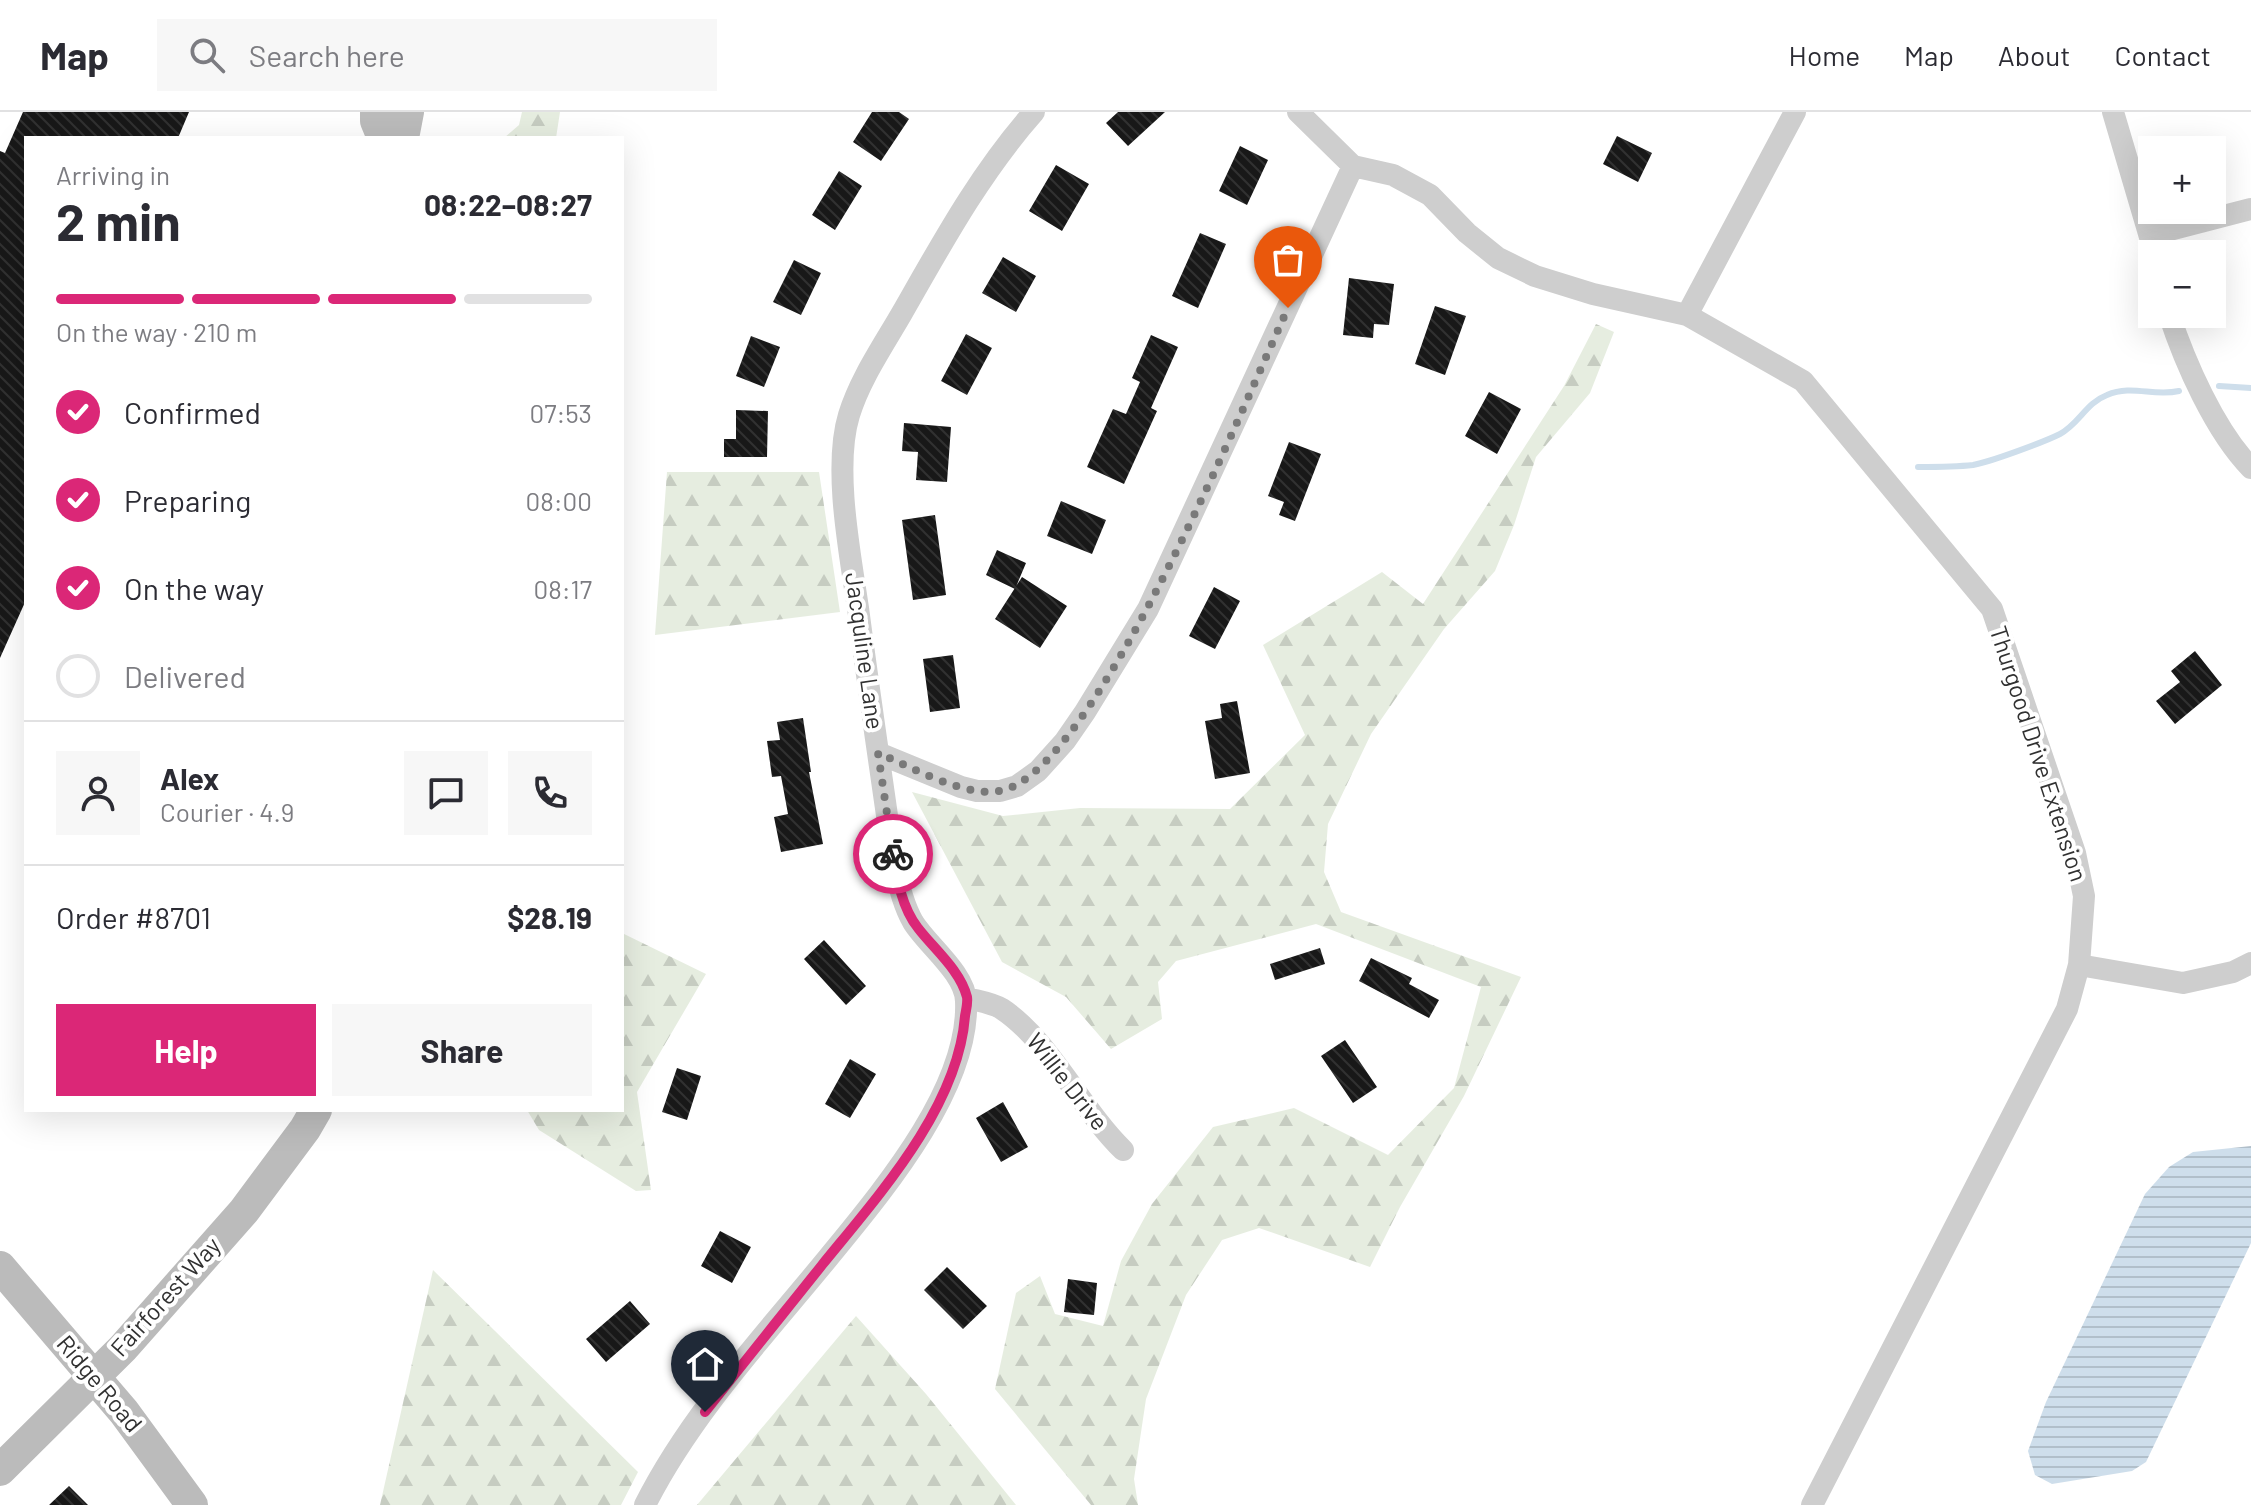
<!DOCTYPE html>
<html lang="en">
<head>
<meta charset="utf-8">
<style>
  body { margin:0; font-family:Barlow,sans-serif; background:#f7f7f7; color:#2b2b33; height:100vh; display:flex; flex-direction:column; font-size:30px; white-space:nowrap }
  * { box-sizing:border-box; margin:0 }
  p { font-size:26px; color:#7c7c81 }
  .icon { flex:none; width:44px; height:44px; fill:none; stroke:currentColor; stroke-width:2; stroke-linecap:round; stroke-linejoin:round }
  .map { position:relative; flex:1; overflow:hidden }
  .drawer { position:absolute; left:24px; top:24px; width:600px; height:976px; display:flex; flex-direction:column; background:#fff; border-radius:0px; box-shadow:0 8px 32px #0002 }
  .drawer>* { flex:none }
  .controls { position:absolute; left:2138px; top:24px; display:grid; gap:16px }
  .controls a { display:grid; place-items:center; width:88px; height:88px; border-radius:0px; background:#fff; box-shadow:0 8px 32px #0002; font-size:40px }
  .pin { position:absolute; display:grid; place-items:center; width:68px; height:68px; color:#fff; margin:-82px -34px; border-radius:50% 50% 50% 0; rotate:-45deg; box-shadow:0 0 8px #0007 }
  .pin .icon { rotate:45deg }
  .courier { position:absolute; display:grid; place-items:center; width:80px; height:80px; margin:-40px; border:6px solid #db2777; border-radius:50%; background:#fff; color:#222; box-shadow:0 2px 10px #0007 }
  .head em { font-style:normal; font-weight:700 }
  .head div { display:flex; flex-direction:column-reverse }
  .head { display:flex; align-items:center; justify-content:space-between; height:136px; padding:0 32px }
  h1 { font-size:52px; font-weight:700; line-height:60px }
  .bar { display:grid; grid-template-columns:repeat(4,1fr); gap:12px 8px; align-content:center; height:96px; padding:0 32px }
  .bar i { height:10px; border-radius:6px; background:#e1e1e2 }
  .bar .active { background:#db2777 }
  .bar p { grid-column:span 4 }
  .line { display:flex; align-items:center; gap:20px; padding:0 32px; border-top:2px solid #e1e1e2 }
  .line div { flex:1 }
  .round { display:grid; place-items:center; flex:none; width:84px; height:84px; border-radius:0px; background:#f7f7f7 }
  ol { padding:0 32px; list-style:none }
  li { display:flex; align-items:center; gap:24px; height:88px }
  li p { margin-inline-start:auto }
  li .icon { padding:8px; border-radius:50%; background:#db2777; color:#fff; stroke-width:4 }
  li:last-child { color:#7c7c81 }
  li i { width:44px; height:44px; border:4px solid #e1e1e2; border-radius:50% }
  .button { display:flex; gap:16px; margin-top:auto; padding:16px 32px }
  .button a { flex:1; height:92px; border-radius:0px; background:#db2777; color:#fff; font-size:32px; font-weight:700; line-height:92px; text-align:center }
  .button a+a { background:#f7f7f7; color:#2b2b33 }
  header { display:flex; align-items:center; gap:48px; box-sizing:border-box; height:112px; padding:0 40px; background:#fff; border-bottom:2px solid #e1e1e2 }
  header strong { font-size:38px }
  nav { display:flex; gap:44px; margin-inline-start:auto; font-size:28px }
  .search { width:560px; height:72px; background:#f7f7f7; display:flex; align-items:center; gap:20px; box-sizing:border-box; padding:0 28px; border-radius:0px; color:#7c7c81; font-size:30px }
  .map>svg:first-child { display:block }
  .forest { fill:url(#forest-firs) }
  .water { fill:url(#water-rules) }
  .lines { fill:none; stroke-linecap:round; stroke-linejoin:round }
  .stream { stroke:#cedeeb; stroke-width:6 }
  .building { fill:url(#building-back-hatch) }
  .street { stroke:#cecece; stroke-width:22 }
  .secondary { stroke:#bbb; stroke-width:32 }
  .done { stroke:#797979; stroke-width:8; stroke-dasharray:0 14.4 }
  .route { stroke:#db2777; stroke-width:10 }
  .labels { text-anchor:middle; stroke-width:8; stroke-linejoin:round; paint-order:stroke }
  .street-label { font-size:24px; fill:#313131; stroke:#fff }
</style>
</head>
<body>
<header>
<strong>Map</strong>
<div class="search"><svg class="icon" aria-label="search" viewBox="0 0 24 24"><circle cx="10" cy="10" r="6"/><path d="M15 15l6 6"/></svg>Search here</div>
<nav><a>Home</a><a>Map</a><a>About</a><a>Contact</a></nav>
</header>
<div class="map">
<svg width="2251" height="1393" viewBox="0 0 2251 1393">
  <defs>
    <pattern id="forest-firs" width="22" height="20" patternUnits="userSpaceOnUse" patternTransform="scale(2)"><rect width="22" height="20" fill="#e6ede0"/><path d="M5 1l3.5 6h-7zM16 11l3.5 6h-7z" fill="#c6ccc1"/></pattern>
    <pattern id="water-rules" width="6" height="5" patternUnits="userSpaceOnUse" patternTransform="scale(2)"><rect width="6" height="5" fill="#cedeeb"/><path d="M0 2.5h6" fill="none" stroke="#b1bfca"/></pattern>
    <pattern id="building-back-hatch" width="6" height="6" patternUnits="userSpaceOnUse" patternTransform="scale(2)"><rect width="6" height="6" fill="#181818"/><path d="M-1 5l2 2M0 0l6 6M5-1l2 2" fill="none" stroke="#313131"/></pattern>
  </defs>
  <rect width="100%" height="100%" fill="#fff"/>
  <path class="forest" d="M 522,0 L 560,0 L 556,26 L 504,26 L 519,13 Z
    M 1596,212 L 1614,220 L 1590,281 L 1536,345 L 1514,413 L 1495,459 L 1444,517 L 1371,622 L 1328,712 L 1324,760 L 1341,800 L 1521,865 L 1464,984 L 1400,1095 L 1370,1155 L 1259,1116 L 1222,1128 L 1186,1183 L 1146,1287 L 1134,1367 L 1138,1393 L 1091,1393 L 995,1277 L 1016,1181 L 1040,1164 L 1055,1202 L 1103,1214 L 1121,1149 L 1152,1092 L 1213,1015 L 1294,996 L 1388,1043 L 1454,976 L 1481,875 L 1316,812 L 1176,849 L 1158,870 L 1162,907 L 1111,937 L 1066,885 L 1002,850 L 912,680 L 1003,704 L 1080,696 L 1230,697 L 1305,623 L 1263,533 L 1382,460 L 1423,492 L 1564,274 Z
    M 667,360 L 819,360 L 840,500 L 655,523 Z
    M 622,821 L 706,862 L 637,980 L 651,1078 L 636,1079 L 539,1018 L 527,998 L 622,998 Z
    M 433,1158 L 638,1360 L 621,1393 L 380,1393 Z
    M 856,1204 L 926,1282 L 1016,1393 L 697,1393 Z"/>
  <path class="water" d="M 2251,1034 L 2251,1131 L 2146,1350 L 2132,1359 L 2052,1372 L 2035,1363 L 2028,1339 L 2046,1290 L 2145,1082 L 2169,1055 L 2193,1040 Z"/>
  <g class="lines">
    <path class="stream" d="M 2219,274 L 2251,276
      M 1918,355 C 1936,355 1955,355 1973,353 C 1990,350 2044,330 2060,322 C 2079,312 2086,291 2107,283 C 2132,272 2153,285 2179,279"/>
  </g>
  <path class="building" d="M 23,0 L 189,0 L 178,26 L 26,26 L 26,488 L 0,546 L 0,39 L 5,41 Z
    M 872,0 L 899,0 L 909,7 L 881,49 L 853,30 Z
    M 1118,0 L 1165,0 L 1128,34 L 1106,11 Z
    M 1617,24 L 1652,41 L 1638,70 L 1603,52 Z
    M 1240,34 L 1268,48 L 1247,93 L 1219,79 Z
    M 1056,53 L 1089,72 L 1062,119 L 1029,99 Z
    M 839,59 L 862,74 L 835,118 L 812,103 Z
    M 1200,121 L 1226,132 L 1198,196 L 1172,184 Z
    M 1003,145 L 1036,164 L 1016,200 L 982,181 Z
    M 794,148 L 821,161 L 801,203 L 773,190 Z
    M 1349,166 L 1394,172 L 1389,213 L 1374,212 L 1373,226 L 1343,223 Z
    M 1435,194 L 1466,204 L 1445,263 L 1415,252 Z
    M 966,222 L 992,236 L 967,283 L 941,269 Z
    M 1151,223 L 1178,235 L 1151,296 L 1157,299 L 1124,372 L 1087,355 L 1113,297 L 1126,302 L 1140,270 L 1132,266 Z
    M 751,224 L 780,235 L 764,275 L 736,264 Z
    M 1489,280 L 1521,297 L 1497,342 L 1465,324 Z
    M 736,298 L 768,299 L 767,345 L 724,345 L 724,327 L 736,327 Z
    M 904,311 L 951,315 L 947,370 L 916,368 L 918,340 L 902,339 Z
    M 1289,330 L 1321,342 L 1295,409 L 1279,403 L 1284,390 L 1268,384 Z
    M 1061,389 L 1106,408 L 1092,442 L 1047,424 Z
    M 935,403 L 946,483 L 913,488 L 902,408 Z
    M 997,438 L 1026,451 L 1015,477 L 986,463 Z
    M 1022,465 L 1067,494 L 1040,536 L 995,507 Z
    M 1214,475 L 1240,489 L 1215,537 L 1189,524 Z
    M 2195,539 L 2222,573 L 2175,612 L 2156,589 L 2180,570 L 2171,559 Z
    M 953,543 L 960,596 L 930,600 L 923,547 Z
    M 1237,589 L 1250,661 L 1215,667 L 1205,609 L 1222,606 L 1220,592 Z
    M 803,606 L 811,660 L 809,660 L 823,732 L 781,740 L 774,705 L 788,702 L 781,664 L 772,665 L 767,629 L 780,628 L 777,610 Z
    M 824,828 L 866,874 L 846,893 L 804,847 Z
    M 1320,836 L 1325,852 L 1275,868 L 1270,852 Z
    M 1371,846 L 1412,866 L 1409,872 L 1439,888 L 1429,906 L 1359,869 Z
    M 1345,928 L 1377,975 L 1353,991 L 1321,944 Z
    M 850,947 L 876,962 L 850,1006 L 825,992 Z
    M 677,956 L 701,964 L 687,1008 L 662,1000 Z
    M 1003,990 L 1028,1035 L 1001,1050 L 976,1006 Z
    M 720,1119 L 751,1135 L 732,1171 L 701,1154 Z
    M 947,1155 L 987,1194 L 963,1217 L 924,1178 Z
    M 1068,1167 L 1097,1171 L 1094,1203 L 1064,1200 Z
    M 630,1189 L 650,1212 L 606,1250 L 586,1227 Z
    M 69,1374 L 88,1393 L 49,1393 Z"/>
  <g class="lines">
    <path class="street" d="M 1298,0 L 1353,54 L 1393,63 L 1430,83 L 1467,121 L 1498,146 L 1535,164 L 1593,182 L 1687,203 L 1803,269 L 1992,497 L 2075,741 L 2084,784 L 2079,853 L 2067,897 L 1812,1393
      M 2113,0 L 2155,142
      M 2150,123 L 2251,97
      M 2169,202 C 2185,251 2215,319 2251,356
      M 1687,203 L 1795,0
      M 878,641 L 961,675 L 977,679 L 1000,679 L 1017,674 L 1038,659 L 1065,629 L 1085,600 L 1148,497 L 1353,54
      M 2079,853 L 2183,871 L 2233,860 L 2251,851
      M 967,886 C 978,889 993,891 1002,897 C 1048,927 1081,997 1123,1038
      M 645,1393 C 690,1303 765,1223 828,1146 C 881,1081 970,977 966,889 C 965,861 927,833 913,810 C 903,792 899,773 894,753 C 882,667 869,581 858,496 C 850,442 833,355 849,303 C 860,267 883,234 902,201 C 942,131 980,61 1034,0"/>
    <path class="secondary" d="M 376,0 L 376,9 L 383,26
      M 403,26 L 408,0
      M 0,1155 L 124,1300 L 192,1393
      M 0,1358 L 123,1236 L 244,1099 L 305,1017 L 316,998"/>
  </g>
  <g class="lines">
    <path class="done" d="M 893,742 L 878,641 C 912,655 968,688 1004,678 C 1097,653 1245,289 1288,196"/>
    <path class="route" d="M 705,1300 C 743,1251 783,1202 822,1153 C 878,1084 958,996 965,904 C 966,898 968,891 967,885 C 960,858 934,837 918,816 C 902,796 897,767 893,742"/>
  </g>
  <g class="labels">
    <g class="street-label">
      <text transform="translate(864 539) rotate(82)" y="8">Jacquline Lane</text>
      <text transform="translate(2038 642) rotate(72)" y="8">Thurgood Drive Extension</text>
      <text transform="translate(1067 970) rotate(52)" y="8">Willie Drive</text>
      <text transform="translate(166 1185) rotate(-48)" y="8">Fairforest Way</text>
      <text transform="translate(99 1272) rotate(50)" y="8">Ridge Road</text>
    </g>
  </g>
</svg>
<div class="controls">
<a>+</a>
<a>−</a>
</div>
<div class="pin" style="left:1288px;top:196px;background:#ea580c"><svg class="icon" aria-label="bag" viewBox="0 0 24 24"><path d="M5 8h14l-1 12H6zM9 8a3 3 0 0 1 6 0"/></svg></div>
<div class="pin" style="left:705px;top:1300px;background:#1f2937"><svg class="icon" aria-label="home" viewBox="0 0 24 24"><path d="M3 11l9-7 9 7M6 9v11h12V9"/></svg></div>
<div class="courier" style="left:893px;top:742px"><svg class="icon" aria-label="bike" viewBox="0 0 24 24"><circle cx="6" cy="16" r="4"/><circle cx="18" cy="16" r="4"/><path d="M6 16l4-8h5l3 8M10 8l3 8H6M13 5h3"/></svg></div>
<section class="drawer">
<div class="head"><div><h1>2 min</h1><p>Arriving in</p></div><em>08:22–08:27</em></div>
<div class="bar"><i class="active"></i><i class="active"></i><i class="active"></i><i></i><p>On the way · 210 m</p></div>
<ol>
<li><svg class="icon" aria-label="check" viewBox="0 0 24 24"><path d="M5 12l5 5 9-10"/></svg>Confirmed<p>07:53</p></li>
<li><svg class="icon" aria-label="check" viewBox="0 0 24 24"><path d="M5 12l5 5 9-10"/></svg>Preparing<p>08:00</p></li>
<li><svg class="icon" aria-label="check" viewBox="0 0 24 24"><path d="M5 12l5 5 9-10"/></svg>On the way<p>08:17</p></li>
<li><i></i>Delivered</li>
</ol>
<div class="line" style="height:144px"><a class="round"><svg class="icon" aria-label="person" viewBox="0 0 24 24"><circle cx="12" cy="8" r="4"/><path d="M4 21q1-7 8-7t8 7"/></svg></a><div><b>Alex</b><p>Courier · 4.9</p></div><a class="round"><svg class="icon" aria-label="chat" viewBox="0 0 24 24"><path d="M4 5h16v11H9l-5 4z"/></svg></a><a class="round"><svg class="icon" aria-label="phone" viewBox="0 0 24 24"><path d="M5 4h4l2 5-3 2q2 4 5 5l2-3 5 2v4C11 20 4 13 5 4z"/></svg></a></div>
<div class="line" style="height:104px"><div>Order #8701</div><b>$28.19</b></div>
<div class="button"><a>Help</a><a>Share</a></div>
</section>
</div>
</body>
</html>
